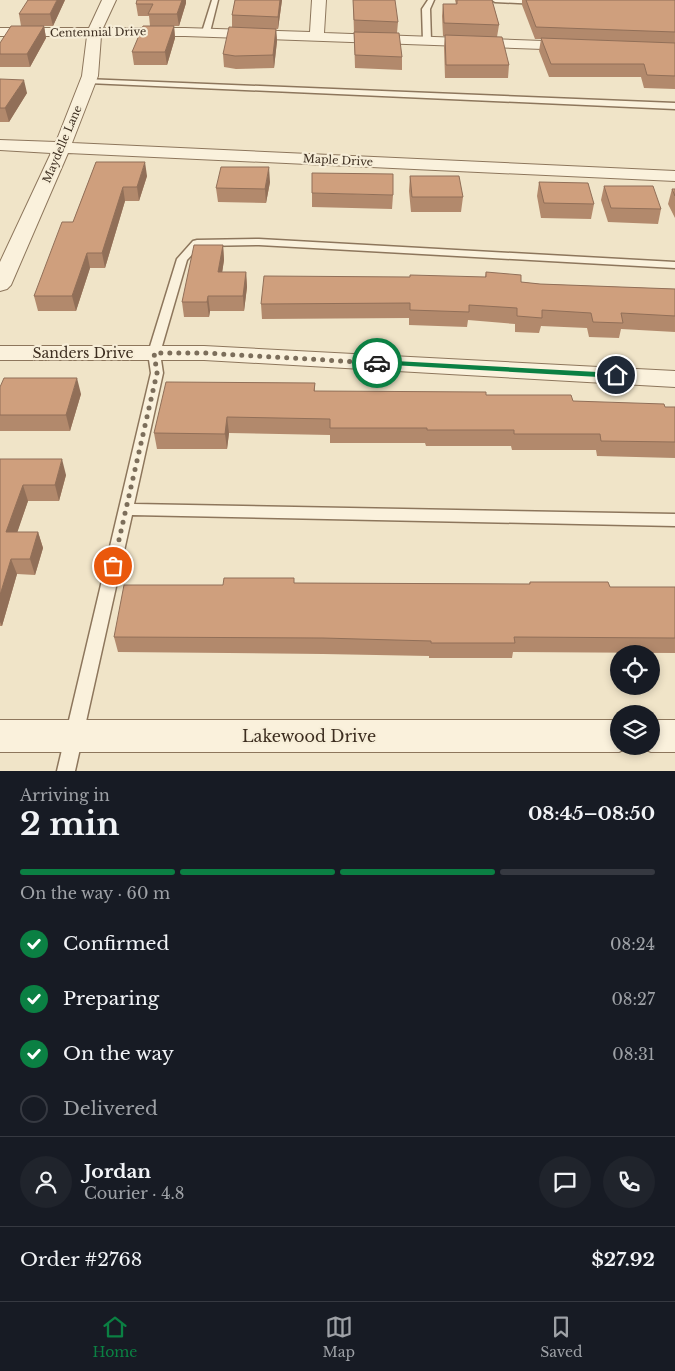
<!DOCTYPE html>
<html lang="en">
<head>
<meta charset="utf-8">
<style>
  body { margin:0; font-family:"Libre Baskerville",serif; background:#20242c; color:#f1f3f6; height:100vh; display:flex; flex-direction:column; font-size:19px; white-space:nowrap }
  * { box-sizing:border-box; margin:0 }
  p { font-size:16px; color:#9ea1a6 }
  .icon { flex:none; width:28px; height:28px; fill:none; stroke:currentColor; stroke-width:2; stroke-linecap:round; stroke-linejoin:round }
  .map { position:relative; height:771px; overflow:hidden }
  .sheet { display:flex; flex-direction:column; background:#171b24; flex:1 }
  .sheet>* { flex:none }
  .tools { position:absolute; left:610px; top:645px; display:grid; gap:10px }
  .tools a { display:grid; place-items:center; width:50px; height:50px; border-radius:50%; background:#171b24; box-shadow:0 2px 8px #0003; font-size:25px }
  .pin { position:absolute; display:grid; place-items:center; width:42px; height:42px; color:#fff; margin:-21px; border:2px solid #fff; border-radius:50%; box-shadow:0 1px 5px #0007 }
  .courier { position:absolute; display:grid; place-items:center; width:50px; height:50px; margin:-25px; border:4px solid #0b8043; border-radius:50%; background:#fff; color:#222; box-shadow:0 1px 6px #0007 }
  .overview em { font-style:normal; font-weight:800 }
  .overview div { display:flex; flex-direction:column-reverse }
  .overview { display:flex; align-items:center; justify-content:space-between; height:85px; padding:0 20px }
  h1 { font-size:32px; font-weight:800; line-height:38px }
  .bar { display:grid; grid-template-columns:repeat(4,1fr); gap:8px 5px; align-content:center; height:60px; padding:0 20px }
  .bar i { height:6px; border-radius:4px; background:#363941 }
  .bar .selected { background:#0b8043 }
  .bar p { grid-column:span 4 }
  .line { display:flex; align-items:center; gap:12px; padding:0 20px; border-top:1px solid #363941 }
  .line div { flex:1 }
  .round { display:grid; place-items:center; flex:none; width:52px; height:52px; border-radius:26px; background:#20242c }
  ol { padding:0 20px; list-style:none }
  li { display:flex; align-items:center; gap:15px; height:55px }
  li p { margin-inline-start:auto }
  li .icon { padding:5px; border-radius:50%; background:#0b8043; color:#fff; stroke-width:4 }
  li:last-child { color:#9ea1a6 }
  li i { width:28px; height:28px; border:2px solid #363941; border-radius:50% }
  .dock { display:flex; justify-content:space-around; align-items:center; height:70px; border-top:1px solid #363941; background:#171b24; font-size:14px; color:#9ea1a6 }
  .dock a { display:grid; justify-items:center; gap:2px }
  .dock .selected { color:#0b8043 }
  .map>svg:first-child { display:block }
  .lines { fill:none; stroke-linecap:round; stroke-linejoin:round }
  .lane-casing { stroke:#8d765c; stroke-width:3 }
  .street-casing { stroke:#8d765c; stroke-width:2 }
  .lane { fill:#faf1dc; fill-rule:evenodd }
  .street { fill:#faf1dc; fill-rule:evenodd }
  .wall { fill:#b2896c }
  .shaded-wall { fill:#916f58 }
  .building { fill:#cf9f7d; stroke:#916f58 }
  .route { fill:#0b8043 }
  .done { stroke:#7c6e5b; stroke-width:5; stroke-dasharray:0 9 }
  .labels { text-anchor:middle; stroke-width:4.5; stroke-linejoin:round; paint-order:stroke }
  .far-street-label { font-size:11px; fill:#3d2e20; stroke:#f7eed8 }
  .street-label { font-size:14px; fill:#3d2e20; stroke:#f7eed8 }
  .near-street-label { font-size:16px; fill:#3d2e20; stroke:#f7eed8 }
</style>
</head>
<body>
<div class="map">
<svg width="675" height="771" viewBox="0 0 675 771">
  <rect width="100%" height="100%" fill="#f0e4c8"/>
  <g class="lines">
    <g class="lane-casing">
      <path id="lane" d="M 212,0 L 218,0 L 210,32 L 206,34 L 202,32 Z
        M 428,0 L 434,0 L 430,9 L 431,41 L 427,43 L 423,41 L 422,9 Z
        M 492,0 L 538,0 L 541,2 L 538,4 L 495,2 Z
        M 85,79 L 675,103 L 675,109 L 88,83 L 85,83 Z
        M 259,239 L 675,262 L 675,268 L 259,245 L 200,246 L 187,260 L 160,353 L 163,373 L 134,504 L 675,514 L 675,526 L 132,515 L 75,771 L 57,771 L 151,373 L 148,353 L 177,259 L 193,241 L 197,240 Z"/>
    </g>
    <g class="street-casing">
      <path id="street" d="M 102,0 L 116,0 L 103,28 L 185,28 L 310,32 L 312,0 L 326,0 L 324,33 L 571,42 L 578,46 L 571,50 L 185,36 L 101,36 L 98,76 L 72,143 L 675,171 L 675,181 L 68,153 L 11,285 L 7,289 L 0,291 L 0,262 L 51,153 L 0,150 L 0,140 L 56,142 L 82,76 L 87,36 L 0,36 L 0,28 L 89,28 Z
        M 0,346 L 204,346 L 675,371 L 675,387 L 204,360 L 0,360 Z
        M 0,720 L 619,720 L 619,746 L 631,746 L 619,752 L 0,752 Z
        M 651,720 L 675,720 L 675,752 L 651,752 L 639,747 L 651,746 Z"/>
    </g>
    <use href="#lane" class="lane"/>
    <use href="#street" class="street"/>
  </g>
  <path class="wall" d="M 65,0 L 53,26 L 44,26 L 46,38 L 30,67 L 0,67 L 0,43 L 21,26 L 19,14 Z
    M 137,0 L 186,0 L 186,3 L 179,26 L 174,26 L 175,38 L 167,65 L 134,65 L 132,52 L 150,26 L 149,16 L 138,16 L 136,4 Z
    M 235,0 L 282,0 L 278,29 L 276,29 L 277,41 L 274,68 L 236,69 L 224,67 L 223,54 L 232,27 L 232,15 Z
    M 353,0 L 398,22 L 397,33 L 402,57 L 402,70 L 355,68 Z
    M 455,0 L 492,0 L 499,25 L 497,37 L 509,65 L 508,78 L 445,78 L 444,47 L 445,36 L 443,36 L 442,16 L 443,4 L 456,4 Z
    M 522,0 L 675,0 L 675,89 L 644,88 L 641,77 L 549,77 L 539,51 L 541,39 L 535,39 L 522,5 Z
    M 0,79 L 27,93 L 9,122 L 0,122 Z
    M 96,162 L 147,176 L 139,201 L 125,201 L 105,268 L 90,268 L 76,311 L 38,311 L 34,296 L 73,222 Z
    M 410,176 L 463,197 L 461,212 L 411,212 L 409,191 Z
    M 270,182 L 266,203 L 218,202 L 216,188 Z
    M 539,182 L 594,204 L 591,219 L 541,218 L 537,196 Z
    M 604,186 L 661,209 L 658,224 L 608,222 L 601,200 Z
    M 672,189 L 675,189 L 675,218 L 668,204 Z
    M 312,193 L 393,195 L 392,209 L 312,207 Z
    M 223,245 L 224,260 L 222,272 L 246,272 L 247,287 L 244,311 L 210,311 L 209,317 L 184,317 L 182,302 Z
    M 486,272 L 521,282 L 540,284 L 675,289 L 675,332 L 621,329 L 619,338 L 589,337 L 587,328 L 541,326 L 539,333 L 515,332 L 515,324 L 468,320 L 467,327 L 409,325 L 409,318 L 262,319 L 261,304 L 410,277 L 485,277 Z
    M 315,383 L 315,391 L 486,395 L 573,401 L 665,407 L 675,407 L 675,458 L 597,456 L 596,450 L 512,450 L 511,446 L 426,446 L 425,443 L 330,443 L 330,435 L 229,433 L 227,449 L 157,449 L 154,433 Z
    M 0,387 L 81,394 L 70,431 L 0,431 Z
    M 0,459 L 66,475 L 59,501 L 28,501 L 17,532 L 38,532 L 43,548 L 35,575 L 17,574 L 2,626 L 0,626 Z
    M 294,578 L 294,583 L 529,584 L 530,582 L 610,587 L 675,587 L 675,653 L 513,652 L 512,658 L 429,658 L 429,656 L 323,654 L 118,652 L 114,637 L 223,585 Z"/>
  <path class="shaded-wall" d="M 57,0 L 65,0 L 53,26 L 50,14 Z
    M 182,0 L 186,0 L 186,3 L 179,26 L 177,14 Z
    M 280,0 L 282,0 L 278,29 L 278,17 Z
    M 44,26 L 46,38 L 30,67 L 27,54 Z
    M 174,26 L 175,38 L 167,65 L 165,52 Z
    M 276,29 L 277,41 L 274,68 L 273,55 Z
    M 24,80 L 27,93 L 9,122 L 5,108 Z
    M 145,162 L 147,176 L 139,201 L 137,187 Z
    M 269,167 L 270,182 L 266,203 L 265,189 Z
    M 123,187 L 125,201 L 105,268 L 102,253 Z
    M 223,245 L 224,260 L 220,287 L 218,272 Z
    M 87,253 L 90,268 L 76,311 L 72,296 Z
    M 246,272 L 247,287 L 244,311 L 243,296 Z
    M 208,296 L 210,311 L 209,317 L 207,302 Z
    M 77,378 L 81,394 L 70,431 L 66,415 Z
    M 227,417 L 229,433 L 227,449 L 225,434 Z
    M 62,459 L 66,475 L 59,501 L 55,485 Z
    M 23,485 L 28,501 L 12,548 L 6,532 Z
    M 38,532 L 43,548 L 35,575 L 30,559 Z
    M 11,559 L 17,574 L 2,626 L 0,622 L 0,595 Z"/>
  <path class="building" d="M 28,0 L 57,0 L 50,14 L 19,14 Z
    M 137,0 L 182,0 L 177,14 L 148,14 L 153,4 L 136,4 Z
    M 235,0 L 280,0 L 278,17 L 232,15 Z
    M 353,0 L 395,0 L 398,22 L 354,20 Z
    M 457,0 L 492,0 L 499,25 L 444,23 L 443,4 L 457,4 Z
    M 526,0 L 675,0 L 675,32 L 536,27 Z
    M 11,26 L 44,26 L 27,54 L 0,54 L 0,43 Z
    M 143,26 L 174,26 L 165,52 L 132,52 Z
    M 229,27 L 276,29 L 273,55 L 235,56 L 223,54 Z
    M 354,32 L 399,33 L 402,57 L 355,55 Z
    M 445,35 L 502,37 L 509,65 L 446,65 Z
    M 541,38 L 675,43 L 675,76 L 647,75 L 644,64 L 551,64 Z
    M 0,79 L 24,80 L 5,108 L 0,108 Z
    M 96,162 L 145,162 L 137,187 L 123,187 L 102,253 L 87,253 L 72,296 L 34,296 L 62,222 L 73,222 Z
    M 221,167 L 269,167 L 265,189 L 216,188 Z
    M 312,173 L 393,174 L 393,195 L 312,193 Z
    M 410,176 L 459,176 L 463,197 L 412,197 Z
    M 539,182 L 588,183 L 594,204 L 544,203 Z
    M 604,186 L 653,186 L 661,209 L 611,208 Z
    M 672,189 L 675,189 L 675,196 Z
    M 194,245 L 223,245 L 218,272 L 246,272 L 243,296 L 208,296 L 207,302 L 182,302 Z
    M 486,272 L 521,275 L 521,282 L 540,284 L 675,289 L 675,316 L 621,313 L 623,323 L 593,322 L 591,313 L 542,310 L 542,318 L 517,316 L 517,308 L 469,305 L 469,312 L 410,310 L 410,303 L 261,304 L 264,276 L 410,277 L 410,275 L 486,277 Z
    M 4,378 L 77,378 L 66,415 L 0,415 L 0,387 Z
    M 166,382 L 315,383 L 314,391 L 486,392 L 486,395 L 571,395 L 573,401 L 664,404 L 665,407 L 675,407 L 675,442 L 601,441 L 600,434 L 514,434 L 514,430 L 427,430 L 427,428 L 330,428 L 330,419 L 227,417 L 225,434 L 154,433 Z
    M 0,459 L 62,459 L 55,485 L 23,485 L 6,532 L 38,532 L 30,559 L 11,559 L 0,595 Z
    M 224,578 L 294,578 L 294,583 L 530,584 L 530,582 L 608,582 L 610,587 L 675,587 L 675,638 L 514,637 L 515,643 L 431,643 L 431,641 L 323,638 L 114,637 L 124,585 L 223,585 Z"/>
  <path class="route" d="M 377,360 L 616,373 L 620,375 L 616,378 L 374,364 L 374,361 Z"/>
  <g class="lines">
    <path class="done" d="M 113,566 L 157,373 L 154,353 L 204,353 L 377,363"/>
  </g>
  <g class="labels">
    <g class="far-street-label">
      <text transform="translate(98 32) rotate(-1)" y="4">Centennial Drive</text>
      <text transform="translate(62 144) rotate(-67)" y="4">Maydelle Lane</text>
      <text transform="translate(338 160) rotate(3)" y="4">Maple Drive</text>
    </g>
    <g class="street-label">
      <text x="83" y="358">Sanders Drive</text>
    </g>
    <g class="near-street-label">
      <text x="309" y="742">Lakewood Drive</text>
    </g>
  </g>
</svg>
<div class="tools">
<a><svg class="icon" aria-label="locate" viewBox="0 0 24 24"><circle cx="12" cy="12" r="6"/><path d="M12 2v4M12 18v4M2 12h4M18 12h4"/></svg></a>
<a><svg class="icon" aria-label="layers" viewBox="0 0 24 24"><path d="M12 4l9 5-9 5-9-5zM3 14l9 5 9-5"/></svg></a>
</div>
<div class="pin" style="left:113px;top:566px;background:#ea580c"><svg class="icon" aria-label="bag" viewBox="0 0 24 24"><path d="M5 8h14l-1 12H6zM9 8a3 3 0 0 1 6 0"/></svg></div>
<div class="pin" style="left:616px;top:375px;background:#1f2937"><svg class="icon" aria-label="home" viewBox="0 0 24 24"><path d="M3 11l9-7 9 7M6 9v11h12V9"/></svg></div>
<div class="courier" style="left:377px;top:363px"><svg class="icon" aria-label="car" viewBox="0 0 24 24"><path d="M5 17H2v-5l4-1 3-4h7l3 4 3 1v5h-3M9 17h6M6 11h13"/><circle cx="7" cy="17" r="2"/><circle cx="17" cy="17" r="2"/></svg></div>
</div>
<section class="sheet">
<div class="overview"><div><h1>2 min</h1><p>Arriving in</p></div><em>08:45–08:50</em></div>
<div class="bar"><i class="selected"></i><i class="selected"></i><i class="selected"></i><i></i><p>On the way · 60 m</p></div>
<ol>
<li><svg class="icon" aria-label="check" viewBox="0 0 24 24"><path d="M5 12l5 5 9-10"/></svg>Confirmed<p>08:24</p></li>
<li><svg class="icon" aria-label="check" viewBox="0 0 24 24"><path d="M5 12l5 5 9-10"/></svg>Preparing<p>08:27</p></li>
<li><svg class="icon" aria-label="check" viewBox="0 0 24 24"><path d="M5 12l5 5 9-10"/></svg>On the way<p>08:31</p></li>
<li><i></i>Delivered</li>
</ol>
<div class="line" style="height:90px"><a class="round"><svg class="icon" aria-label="person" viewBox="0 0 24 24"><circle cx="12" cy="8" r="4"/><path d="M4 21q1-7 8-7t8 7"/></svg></a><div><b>Jordan</b><p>Courier · 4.8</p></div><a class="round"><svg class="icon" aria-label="chat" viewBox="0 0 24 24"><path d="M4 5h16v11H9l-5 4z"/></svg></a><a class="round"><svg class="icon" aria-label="phone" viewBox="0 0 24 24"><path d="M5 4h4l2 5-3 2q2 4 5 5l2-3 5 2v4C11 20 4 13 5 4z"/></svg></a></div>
<div class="line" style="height:65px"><div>Order #2768</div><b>$27.92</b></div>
</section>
<nav class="dock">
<a class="selected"><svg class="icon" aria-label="home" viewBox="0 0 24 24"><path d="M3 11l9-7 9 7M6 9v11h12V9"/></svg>Home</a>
<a><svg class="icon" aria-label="map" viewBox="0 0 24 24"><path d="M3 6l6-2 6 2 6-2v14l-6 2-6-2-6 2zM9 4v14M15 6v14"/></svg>Map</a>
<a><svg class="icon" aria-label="saved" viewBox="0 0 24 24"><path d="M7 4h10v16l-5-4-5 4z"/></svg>Saved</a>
</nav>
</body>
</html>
